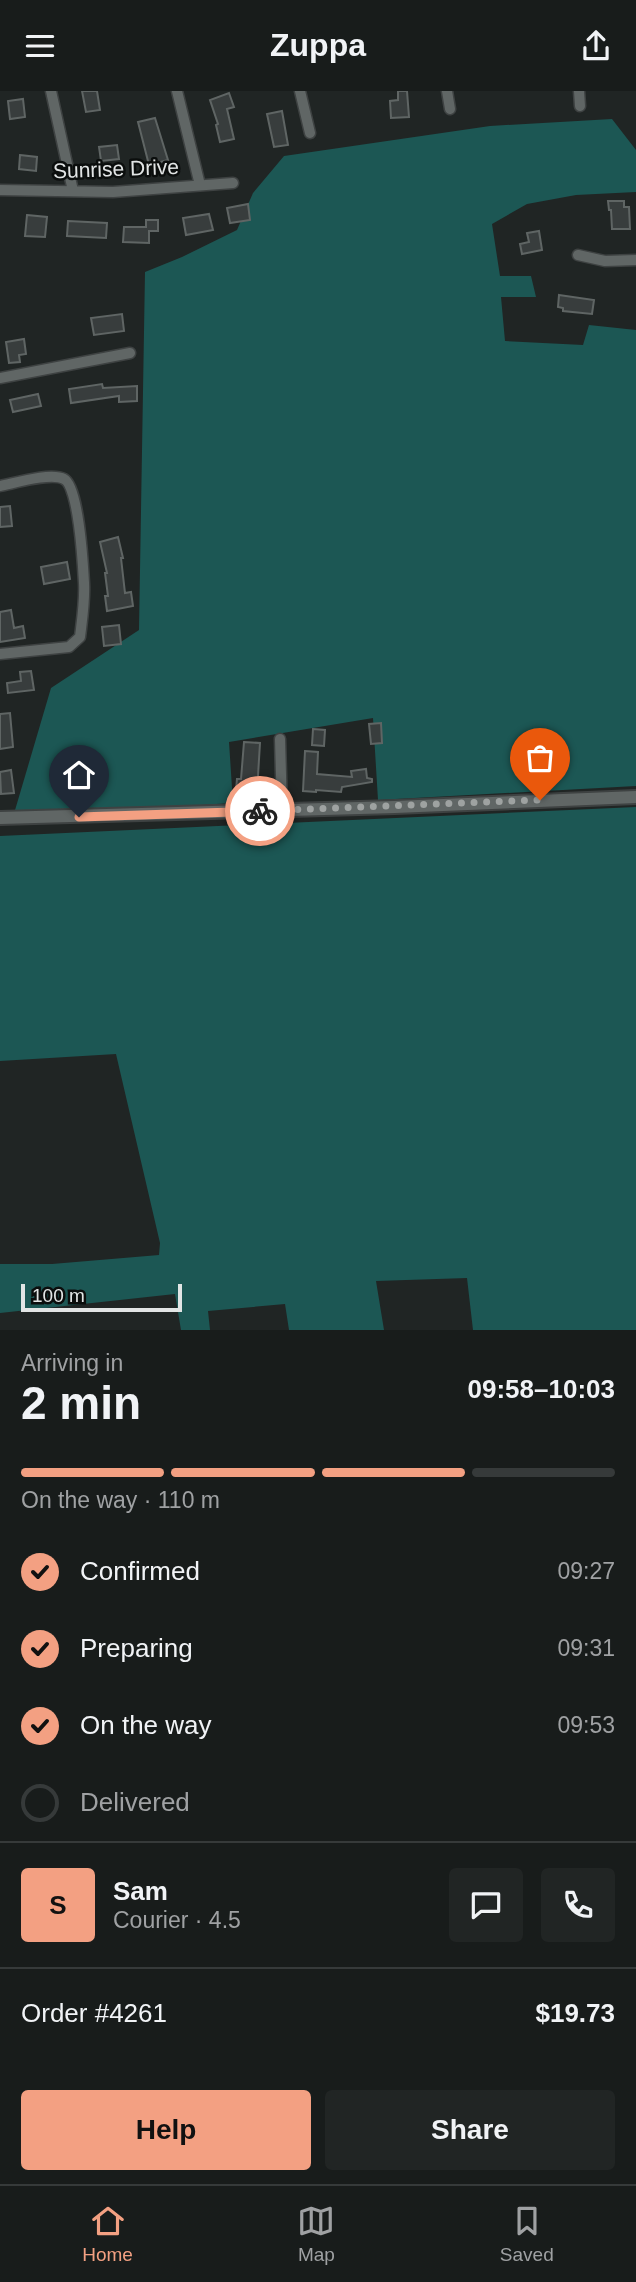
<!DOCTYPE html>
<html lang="en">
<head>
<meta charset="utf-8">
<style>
  body { margin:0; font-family:Arial,sans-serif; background:#212524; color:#f1f3f6; height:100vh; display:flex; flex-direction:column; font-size:26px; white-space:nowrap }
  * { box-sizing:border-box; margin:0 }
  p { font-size:23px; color:#9fa1a3 }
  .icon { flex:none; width:38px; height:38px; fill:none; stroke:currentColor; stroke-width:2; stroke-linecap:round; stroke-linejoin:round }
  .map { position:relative; height:1239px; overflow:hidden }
  .drawer { display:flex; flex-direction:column; background:#181c1b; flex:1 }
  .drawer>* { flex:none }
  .scale { position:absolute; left:21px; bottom:18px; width:161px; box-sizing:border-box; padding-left:7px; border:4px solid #e2e5e5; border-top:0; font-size:19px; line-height:24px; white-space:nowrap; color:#e2e5e5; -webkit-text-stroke:5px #0b0e0d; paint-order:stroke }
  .pin { position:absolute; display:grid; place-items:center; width:60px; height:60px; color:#fff; margin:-72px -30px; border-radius:50% 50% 50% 0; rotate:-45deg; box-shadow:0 0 7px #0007 }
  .pin .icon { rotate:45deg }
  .courier { position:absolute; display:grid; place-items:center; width:70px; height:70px; margin:-35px; border:5px solid #f3a082; border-radius:50%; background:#fff; color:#222; box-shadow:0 2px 9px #0007 }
  .headline em { font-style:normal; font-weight:700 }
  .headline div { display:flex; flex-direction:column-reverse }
  .headline { display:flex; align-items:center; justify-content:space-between; height:119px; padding:0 21px }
  h1 { font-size:46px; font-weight:700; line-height:52px }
  .bar { display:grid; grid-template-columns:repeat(4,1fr); gap:10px 7px; align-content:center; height:84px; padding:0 21px }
  .bar i { height:9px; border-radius:5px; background:#363a3a }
  .bar .active { background:#f3a082 }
  .bar p { grid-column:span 4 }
  .line { display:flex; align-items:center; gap:18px; padding:0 21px; border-top:2px solid #363a3a }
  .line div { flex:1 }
  .round { display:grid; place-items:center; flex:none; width:74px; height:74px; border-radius:7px; background:#212524 }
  ol { padding:0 21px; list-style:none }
  li { display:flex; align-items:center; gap:21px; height:77px }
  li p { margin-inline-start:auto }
  li .icon { padding:7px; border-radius:50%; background:#f3a082; color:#111; stroke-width:4 }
  li:last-child { color:#9fa1a3 }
  li i { width:38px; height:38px; border:4px solid #363a3a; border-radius:50% }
  .primary-button { display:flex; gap:14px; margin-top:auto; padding:14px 21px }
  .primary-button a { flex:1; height:80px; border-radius:7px; background:#f3a082; color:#111; font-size:28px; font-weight:700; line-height:80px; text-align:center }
  .primary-button a+a { background:#212524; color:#f1f3f6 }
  header { display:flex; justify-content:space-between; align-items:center; height:91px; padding:0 21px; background:#181c1b; font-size:32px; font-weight:700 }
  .tab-bar { display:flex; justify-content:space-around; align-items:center; height:98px; border-top:2px solid #363a3a; background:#181c1b; font-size:19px; color:#9fa1a3 }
  .tab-bar a { display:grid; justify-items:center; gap:4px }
  .tab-bar .active { color:#f3a082 }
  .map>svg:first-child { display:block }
  .forest { fill:#1c5754 }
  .building { fill:#383d3d; stroke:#5f6564; stroke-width:2 }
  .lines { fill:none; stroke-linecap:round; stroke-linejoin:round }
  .minor-casing { stroke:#3e4242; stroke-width:13 }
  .tertiary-casing { stroke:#3e4242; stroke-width:16 }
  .minor { stroke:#606665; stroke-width:10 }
  .tertiary { stroke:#606665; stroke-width:12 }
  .done { stroke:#9ea2a1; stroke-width:7; stroke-dasharray:0 12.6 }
  .route { stroke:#f3a082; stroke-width:9 }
  .labels { text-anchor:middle; stroke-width:5; stroke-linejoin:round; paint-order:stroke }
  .street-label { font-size:21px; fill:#e2e5e5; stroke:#0b0e0d }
</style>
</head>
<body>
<header><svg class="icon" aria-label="menu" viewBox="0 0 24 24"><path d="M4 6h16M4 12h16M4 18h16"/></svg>Zuppa<svg class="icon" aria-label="share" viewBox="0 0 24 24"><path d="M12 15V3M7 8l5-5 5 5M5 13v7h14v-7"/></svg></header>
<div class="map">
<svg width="636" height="1239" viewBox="0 0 636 1239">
  <rect width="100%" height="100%" fill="#202524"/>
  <path class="forest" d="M 612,28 L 636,59 L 636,101 L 576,104 L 527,113 L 492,133 L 500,185 L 531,185 L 536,206 L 501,206 L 505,250 L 583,254 L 589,234 L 636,239 L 636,695 L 378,709 L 373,627 L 229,651 L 233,712 L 13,726 L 51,597 L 139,539 L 145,181 L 182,166 L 237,139 L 253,102 L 284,65 L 490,35 Z
    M 636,716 L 636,1239 L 473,1239 L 467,1187 L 376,1190 L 384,1239 L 289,1239 L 285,1213 L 208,1220 L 210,1239 L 181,1239 L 175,1203 L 0,1222 L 0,1173 L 52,1173 L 159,1164 L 160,1152 L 116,963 L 0,970 L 0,745 Z"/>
  <path class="building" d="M 82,0 L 97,0 L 100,19 L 86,21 Z
    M 398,0 L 407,0 L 409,26 L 391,27 L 390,10 L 398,9 Z
    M 229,2 L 234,16 L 227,18 L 234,48 L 220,51 L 216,34 L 218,33 L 210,9 Z
    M 23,8 L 25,26 L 10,28 L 8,10 Z
    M 282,20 L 288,54 L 274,56 L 267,23 Z
    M 155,27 L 168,69 L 149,74 L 138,31 Z
    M 117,54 L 119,68 L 101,70 L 99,56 Z
    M 20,64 L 37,66 L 36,80 L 19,78 Z
    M 608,110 L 624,110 L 624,116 L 629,116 L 630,138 L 612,138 L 611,119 L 609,119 Z
    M 248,113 L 250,129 L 230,132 L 227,117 Z
    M 209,123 L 213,139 L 186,144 L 183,127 Z
    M 27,124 L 47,126 L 45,146 L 25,145 Z
    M 146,129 L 158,129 L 158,140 L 149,140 L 149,152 L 123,151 L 124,136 L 146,136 Z
    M 68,130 L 107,132 L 106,147 L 67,145 Z
    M 539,140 L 542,159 L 522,163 L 520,153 L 529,151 L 527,142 Z
    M 559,204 L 594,209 L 592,223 L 563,220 L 563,217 L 558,216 Z
    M 122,223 L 124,240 L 94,244 L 91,227 Z
    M 24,248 L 26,263 L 19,264 L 20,271 L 9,272 L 6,251 Z
    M 102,293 L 103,297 L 137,295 L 137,310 L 119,311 L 119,305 L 71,312 L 69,298 Z
    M 38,303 L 41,315 L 13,321 L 10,309 Z
    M 10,415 L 12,435 L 0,436 L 0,416 Z
    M 118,446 L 123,467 L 121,467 L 125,502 L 131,501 L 133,515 L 107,520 L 105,505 L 108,505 L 105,482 L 107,482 L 100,451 Z
    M 67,471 L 70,488 L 44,493 L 41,476 Z
    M 11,519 L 14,537 L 23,535 L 25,547 L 0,551 L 0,521 Z
    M 119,534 L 121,553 L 104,555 L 102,536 Z
    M 31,580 L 34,599 L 8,602 L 7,592 L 21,590 L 20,581 Z
    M 10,622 L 13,656 L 0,658 L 0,623 Z
    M 381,632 L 382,652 L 371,653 L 369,633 Z
    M 313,638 L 325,639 L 324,655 L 312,654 Z
    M 244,651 L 260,652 L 257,701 L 236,699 L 237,688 L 241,688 Z
    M 305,660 L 318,661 L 317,683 L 352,686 L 351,680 L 366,678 L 367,687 L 372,688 L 372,691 L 342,696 L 341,701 L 316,699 L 316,701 L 303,700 Z
    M 11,679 L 14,702 L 1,703 L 0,681 Z"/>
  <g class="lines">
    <g class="minor-casing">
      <path id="minor" d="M 51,0 L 73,100
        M 177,0 L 200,94
        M 300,0 L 310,42
        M 447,0 L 450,18
        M 579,0 L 580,15
        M 0,99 L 113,101 L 233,92
        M 578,164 L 605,170 L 636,169
        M 0,287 L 130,262
        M 0,395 C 15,392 51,381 64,388 C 79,395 83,474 84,492 C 85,510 82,529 80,546 L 69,556 L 0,563
        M 280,648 L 282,720"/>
    </g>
    <g class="tertiary-casing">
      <path id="tertiary" d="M 0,727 L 395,716 L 636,706"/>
    </g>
    <use href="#minor" class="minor"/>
    <use href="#tertiary" class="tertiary"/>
  </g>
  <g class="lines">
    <path class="done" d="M 260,720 L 540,709"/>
    <path class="route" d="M 79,726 L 260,720"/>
  </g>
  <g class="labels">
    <g class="street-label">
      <text transform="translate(116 78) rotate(-2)" y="7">Sunrise Drive</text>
    </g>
  </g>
</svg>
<div class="scale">100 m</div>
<div class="pin" style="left:540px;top:709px;background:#ea580c"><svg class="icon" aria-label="bag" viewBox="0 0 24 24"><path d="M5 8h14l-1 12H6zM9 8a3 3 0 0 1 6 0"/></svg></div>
<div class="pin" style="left:79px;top:726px;background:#1f2937"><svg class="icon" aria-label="home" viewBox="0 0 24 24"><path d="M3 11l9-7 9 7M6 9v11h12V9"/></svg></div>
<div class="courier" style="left:260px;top:720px"><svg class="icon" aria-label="bike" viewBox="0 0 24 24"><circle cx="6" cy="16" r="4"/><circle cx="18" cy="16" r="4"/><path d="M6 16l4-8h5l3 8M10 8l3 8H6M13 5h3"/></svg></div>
</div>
<section class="drawer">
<div class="headline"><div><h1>2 min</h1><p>Arriving in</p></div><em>09:58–10:03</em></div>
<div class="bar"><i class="active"></i><i class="active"></i><i class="active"></i><i></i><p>On the way · 110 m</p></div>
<ol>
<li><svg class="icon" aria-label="check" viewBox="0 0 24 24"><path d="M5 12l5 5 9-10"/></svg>Confirmed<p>09:27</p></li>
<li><svg class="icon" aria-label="check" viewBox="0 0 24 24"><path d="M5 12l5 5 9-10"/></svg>Preparing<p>09:31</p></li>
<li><svg class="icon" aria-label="check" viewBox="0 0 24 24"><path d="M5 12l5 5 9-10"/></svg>On the way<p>09:53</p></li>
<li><i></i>Delivered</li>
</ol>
<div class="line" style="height:126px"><b class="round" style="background:#f3a082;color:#111">S</b><div><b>Sam</b><p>Courier · 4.5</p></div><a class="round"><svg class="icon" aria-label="chat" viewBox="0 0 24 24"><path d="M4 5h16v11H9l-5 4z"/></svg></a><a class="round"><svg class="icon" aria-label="phone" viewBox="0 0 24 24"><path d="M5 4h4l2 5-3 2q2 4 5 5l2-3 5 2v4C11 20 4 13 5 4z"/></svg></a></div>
<div class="line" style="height:91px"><div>Order #4261</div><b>$19.73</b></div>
<div class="primary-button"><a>Help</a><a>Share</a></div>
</section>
<nav class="tab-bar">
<a class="active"><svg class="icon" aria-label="home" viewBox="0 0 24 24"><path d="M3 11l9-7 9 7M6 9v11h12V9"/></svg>Home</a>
<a><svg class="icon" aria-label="map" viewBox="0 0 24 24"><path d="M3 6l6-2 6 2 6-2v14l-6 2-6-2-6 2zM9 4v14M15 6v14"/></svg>Map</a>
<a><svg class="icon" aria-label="saved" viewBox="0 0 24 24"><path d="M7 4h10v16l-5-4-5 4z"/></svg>Saved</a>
</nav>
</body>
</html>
